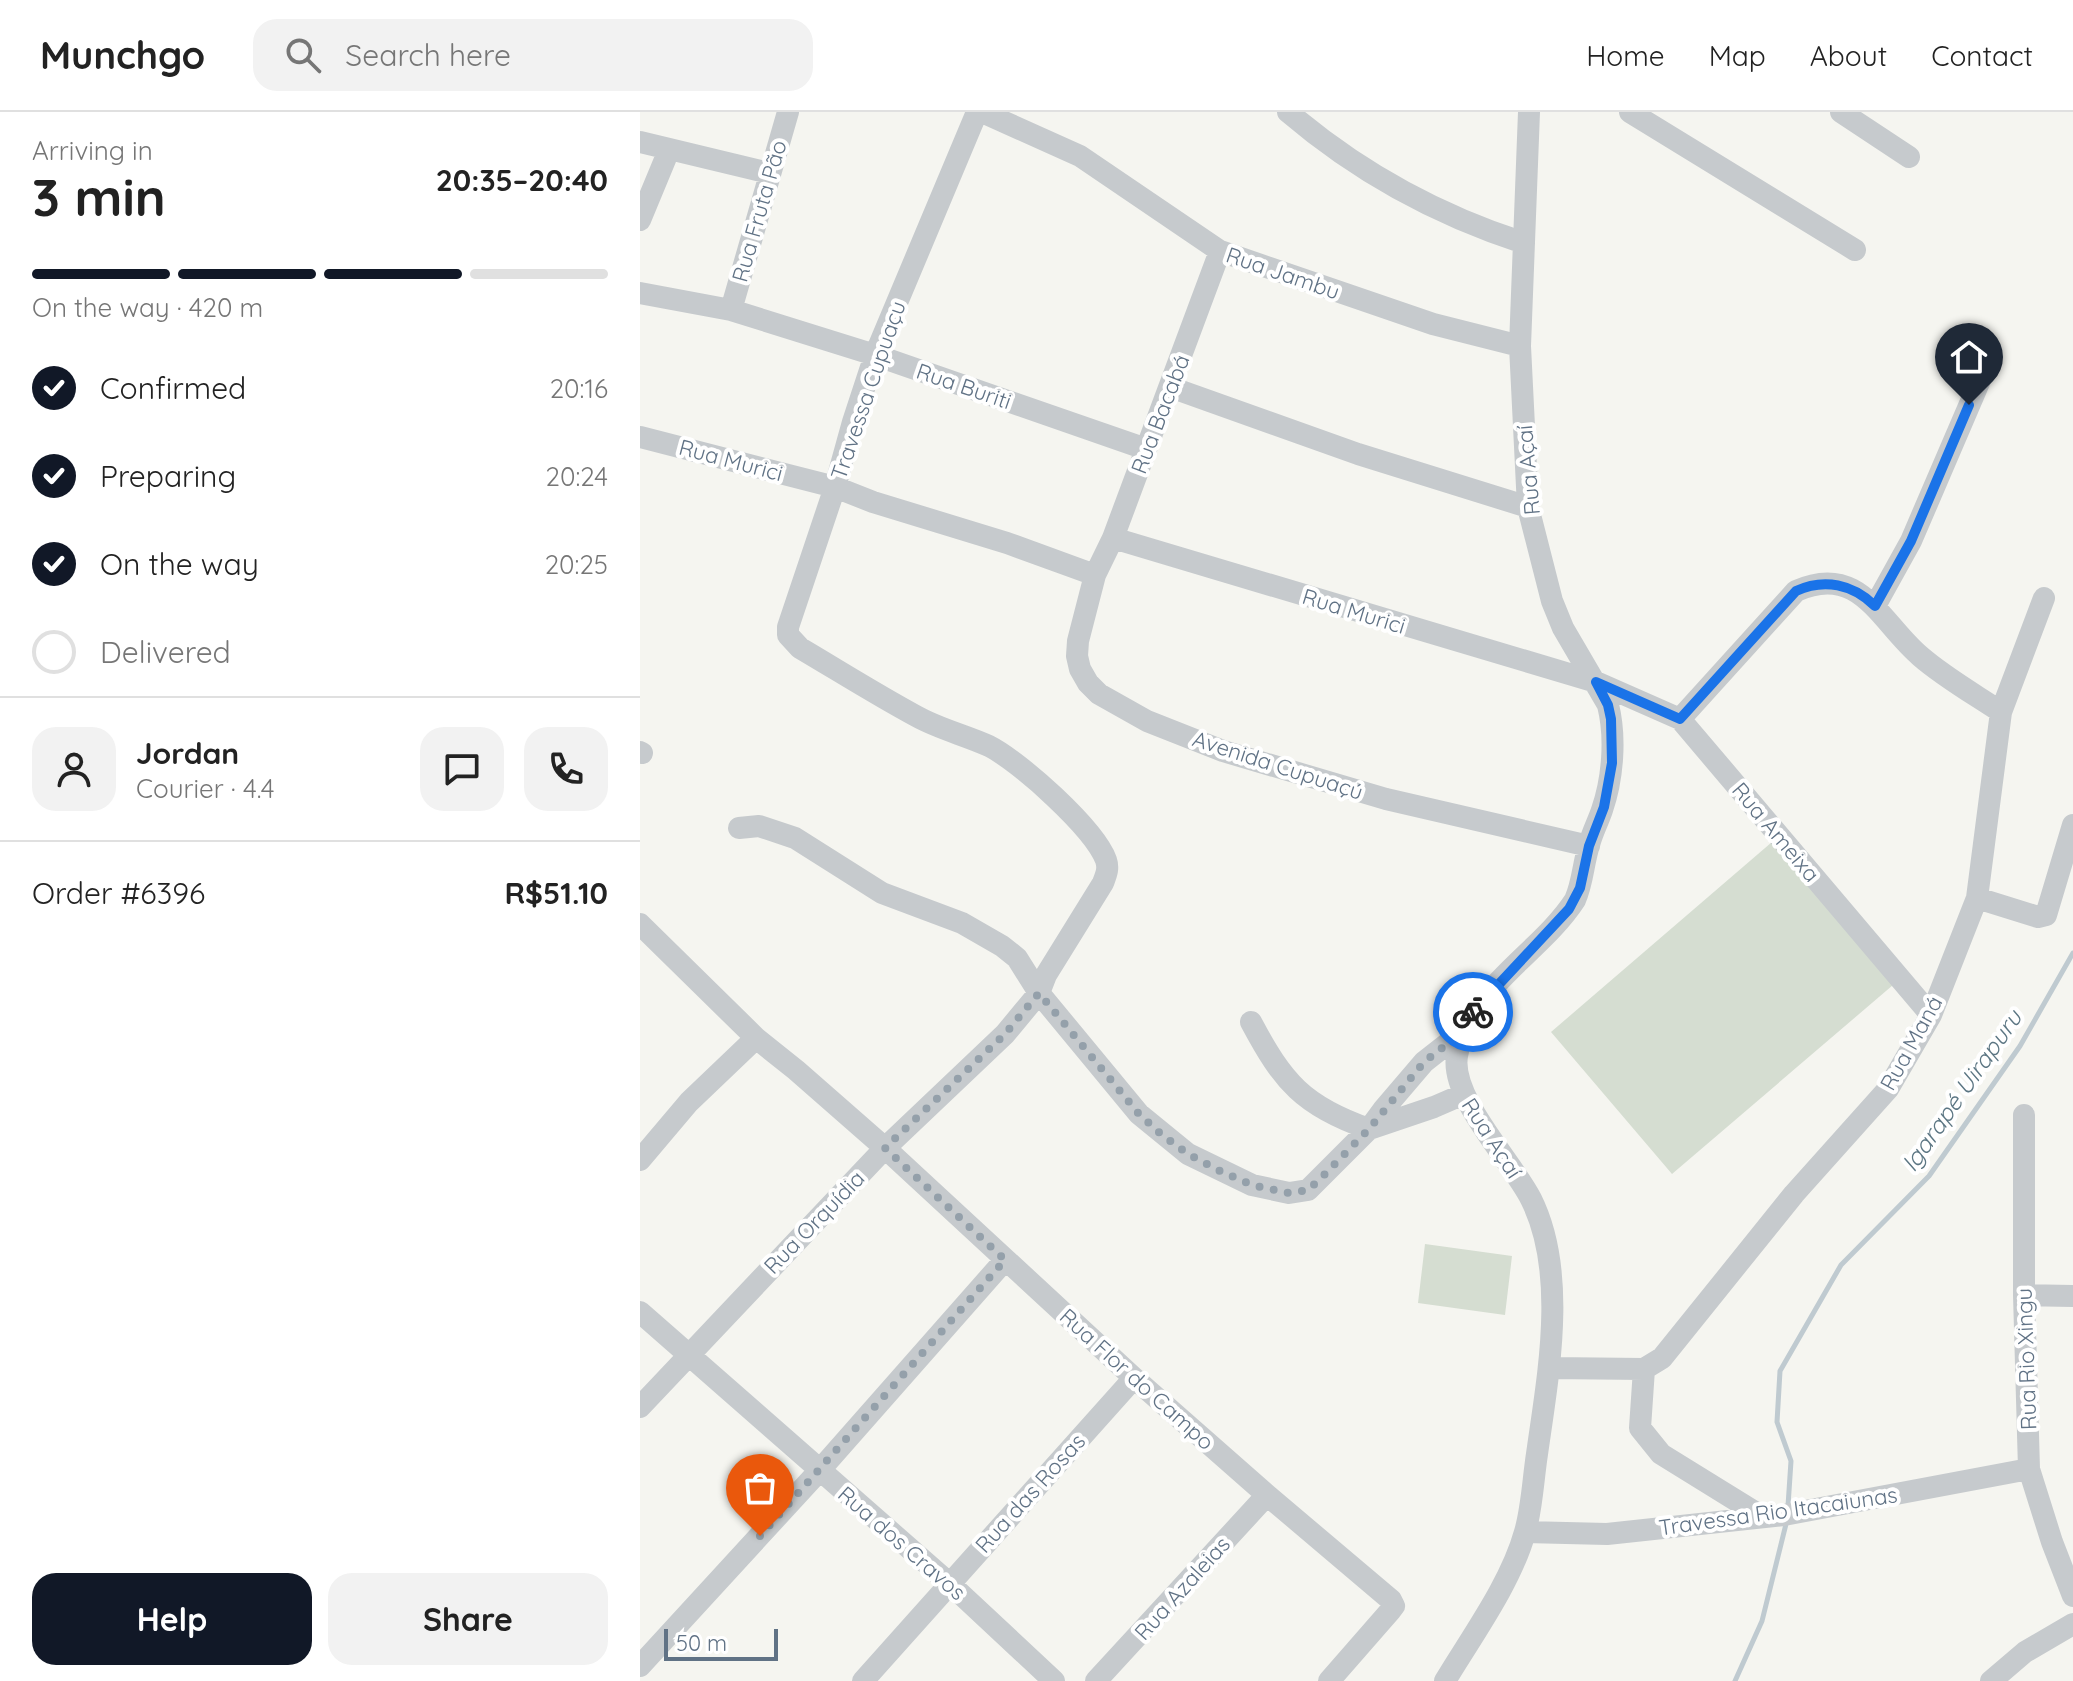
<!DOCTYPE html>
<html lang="en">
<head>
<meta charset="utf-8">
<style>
  body { margin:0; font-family:Quicksand,sans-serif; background:#f2f2f2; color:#222; height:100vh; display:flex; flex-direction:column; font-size:30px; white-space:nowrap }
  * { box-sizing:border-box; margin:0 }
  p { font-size:26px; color:#767676 }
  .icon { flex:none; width:44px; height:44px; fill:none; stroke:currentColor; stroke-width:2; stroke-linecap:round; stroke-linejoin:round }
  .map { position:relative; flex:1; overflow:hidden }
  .sheet { display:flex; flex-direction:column; background:#fff; width:640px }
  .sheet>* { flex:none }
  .scale { position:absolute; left:24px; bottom:20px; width:114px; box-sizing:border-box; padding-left:8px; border:4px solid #607285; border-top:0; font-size:22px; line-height:28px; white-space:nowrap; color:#607285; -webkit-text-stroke:6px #fff; paint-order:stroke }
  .pin { position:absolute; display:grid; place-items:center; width:68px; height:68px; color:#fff; margin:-82px -34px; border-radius:50% 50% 50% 0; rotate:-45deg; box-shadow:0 0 8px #0007 }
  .pin .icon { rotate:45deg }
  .courier { position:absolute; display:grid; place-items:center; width:80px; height:80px; margin:-40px; border:6px solid #1a73e8; border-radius:50%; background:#fff; color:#222; box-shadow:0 2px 10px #0007 }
  .head em { font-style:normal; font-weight:700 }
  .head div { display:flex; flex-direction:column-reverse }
  .head { display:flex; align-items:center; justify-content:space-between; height:136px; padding:0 32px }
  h1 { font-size:52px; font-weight:700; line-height:60px }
  .bar { display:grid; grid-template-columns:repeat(4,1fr); gap:12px 8px; align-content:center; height:96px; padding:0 32px }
  .bar i { height:10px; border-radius:6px; background:#e0e0e0 }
  .bar .active { background:#111827 }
  .bar p { grid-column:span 4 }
  .line { display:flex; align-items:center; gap:20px; padding:0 32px; border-top:2px solid #e0e0e0 }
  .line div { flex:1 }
  .round { display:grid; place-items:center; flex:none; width:84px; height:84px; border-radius:24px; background:#f2f2f2 }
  ol { padding:0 32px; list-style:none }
  li { display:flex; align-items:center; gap:24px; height:88px }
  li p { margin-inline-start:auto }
  li .icon { padding:8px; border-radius:50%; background:#111827; color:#fff; stroke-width:4 }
  li:last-child { color:#767676 }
  li i { width:44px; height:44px; border:4px solid #e0e0e0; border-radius:50% }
  .cta { display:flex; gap:16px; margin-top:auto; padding:16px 32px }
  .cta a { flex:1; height:92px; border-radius:24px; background:#111827; color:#fff; font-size:32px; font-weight:700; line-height:92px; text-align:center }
  .cta a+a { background:#f2f2f2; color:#222 }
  header { display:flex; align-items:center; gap:48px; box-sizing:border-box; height:112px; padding:0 40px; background:#fff; border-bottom:2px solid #e0e0e0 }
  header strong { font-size:38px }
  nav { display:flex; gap:44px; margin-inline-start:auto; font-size:28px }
  .search { width:560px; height:72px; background:#f2f2f2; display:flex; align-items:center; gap:20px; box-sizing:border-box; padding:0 28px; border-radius:24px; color:#767676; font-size:30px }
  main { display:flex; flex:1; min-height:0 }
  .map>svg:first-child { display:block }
  .pitch { fill:#d5ddd1 }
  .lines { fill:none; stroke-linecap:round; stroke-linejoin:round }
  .stream { stroke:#bfcad0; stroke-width:5 }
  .minor { stroke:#c6cacd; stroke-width:22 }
  .done { stroke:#94a0aa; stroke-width:8; stroke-dasharray:0 14.4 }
  .route { stroke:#1a73e8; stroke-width:10 }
  .labels { text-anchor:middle; stroke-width:8; stroke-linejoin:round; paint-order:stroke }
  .street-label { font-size:22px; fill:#607285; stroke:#fff }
  .water-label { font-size:24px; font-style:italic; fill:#5c7683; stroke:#fff }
</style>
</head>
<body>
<header>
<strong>Munchgo</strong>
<div class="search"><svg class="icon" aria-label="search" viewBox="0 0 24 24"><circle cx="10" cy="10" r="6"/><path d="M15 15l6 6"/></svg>Search here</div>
<nav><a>Home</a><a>Map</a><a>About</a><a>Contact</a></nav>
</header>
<main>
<section class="sheet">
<div class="head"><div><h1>3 min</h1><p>Arriving in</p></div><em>20:35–20:40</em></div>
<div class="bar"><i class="active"></i><i class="active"></i><i class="active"></i><i></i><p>On the way · 420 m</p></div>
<ol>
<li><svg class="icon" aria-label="check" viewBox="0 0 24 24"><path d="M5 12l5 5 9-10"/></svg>Confirmed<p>20:16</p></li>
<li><svg class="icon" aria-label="check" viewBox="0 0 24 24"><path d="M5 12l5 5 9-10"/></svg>Preparing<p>20:24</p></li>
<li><svg class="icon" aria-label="check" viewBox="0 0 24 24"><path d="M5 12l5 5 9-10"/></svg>On the way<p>20:25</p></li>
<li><i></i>Delivered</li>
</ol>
<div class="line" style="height:144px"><a class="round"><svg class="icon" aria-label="person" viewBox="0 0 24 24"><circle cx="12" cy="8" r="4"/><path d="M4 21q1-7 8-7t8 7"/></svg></a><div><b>Jordan</b><p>Courier · 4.4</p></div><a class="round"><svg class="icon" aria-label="chat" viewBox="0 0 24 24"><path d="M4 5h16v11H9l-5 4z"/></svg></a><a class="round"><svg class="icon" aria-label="phone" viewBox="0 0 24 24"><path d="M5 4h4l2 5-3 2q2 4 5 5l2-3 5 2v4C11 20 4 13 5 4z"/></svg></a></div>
<div class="line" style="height:104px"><div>Order #6396</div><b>R$51.10</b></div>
<div class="cta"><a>Help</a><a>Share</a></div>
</section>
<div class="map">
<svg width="1433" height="1569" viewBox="0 0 1433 1569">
  <rect width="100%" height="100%" fill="#f5f5f0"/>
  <path class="pitch" d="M 1132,730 L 1253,873 L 1032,1062 L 911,920 Z
    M 785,1132 L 872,1144 L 865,1203 L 778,1191 Z"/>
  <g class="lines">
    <path class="stream" d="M 1148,1394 L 1151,1349 L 1137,1310 L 1140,1259 L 1201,1153 L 1289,1064 L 1380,934 L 1433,841
      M 1095,1569 L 1122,1509 L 1147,1408"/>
    <path class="minor" d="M 342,0 L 440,44 L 580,139 L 793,212 L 880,234
      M 648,0 C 717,59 797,103 884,131
      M 990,0 L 1215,138
      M 1201,0 L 1269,45
      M 0,30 L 129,61
      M 0,108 L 29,38
      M 580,139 L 473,426 L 455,463 L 438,529 L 437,544 L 440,557 L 448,571 L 459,582 L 507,609 L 583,639 L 746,687 L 949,734
      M 0,181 L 91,198 L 235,243 L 506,337
      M 91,198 L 148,0
      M 530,275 L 718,342 L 888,395
      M 0,325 L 195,375 L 233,390 L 367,431 L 455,463
      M 473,426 L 956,570 L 1040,607 L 1291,903
      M 1235,494 L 1271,429 L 1341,266
      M 1040,607 L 1156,479 C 1220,450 1240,510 1280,544 C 1304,565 1334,582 1361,600
      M 0,640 L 2,641
      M 99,716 L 119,714 L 155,726 L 242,781 L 322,811 L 362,834 L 377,846 L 399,881 L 499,1002 L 548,1042 L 612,1073 L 649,1081 L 668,1078 L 729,1017 L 743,998 L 784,950 L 821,921
      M 1337,786 L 1398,805 L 1406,803 L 1433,713
      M 0,812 L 116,926 L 156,958 L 245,1036 L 494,1266 L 627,1383 L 751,1488 L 754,1494 L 751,1498 L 689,1569
      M 611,910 C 643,970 663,994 729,1017 L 794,995 L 824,982
      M 1384,1003 L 1384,1183 L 1389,1357 L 1412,1430 L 1433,1484
      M 0,1048 L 49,990 L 116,926
      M 1384,1183 L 1433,1184
      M 0,1200 L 309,1471 L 414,1569
      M 909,1256 L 1004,1257 L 1022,1246 L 1154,1082 L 1248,977 L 1291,903 L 1337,786 L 1361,600 L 1404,486
      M 1004,1257 L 1000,1316 L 1021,1342 L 1123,1405
      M 0,1295 L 245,1036 L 365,922 L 399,881 L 406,863 L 463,771 C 466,763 469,757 466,748 C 454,716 379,649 349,634 C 325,623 299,617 276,604 C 237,583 199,559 160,536 L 148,523 L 148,515 L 195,375 L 213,310 L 235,243 L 337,0
      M 885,1420 L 967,1422 L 1144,1403 L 1389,1357
      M 0,1554 L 179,1359 L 365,1148
      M 223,1569 L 494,1266
      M 456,1569 L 627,1383
      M 805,1569 C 832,1524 871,1471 885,1420 C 892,1396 893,1368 897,1342 C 908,1263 928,1161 891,1087 C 872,1049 810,986 817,944 C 827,877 900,842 935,788 C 943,770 943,752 949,733 C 952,721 958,710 962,698 C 973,666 976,625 968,593 L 923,516 L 912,489 L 888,395 L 880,234 L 889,0
      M 1351,1569 L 1385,1540 L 1433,1512"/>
  </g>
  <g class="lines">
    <path class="done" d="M 120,1424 L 365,1148 L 245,1036 L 365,922 L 399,881 L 499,1002 L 522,1023 L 548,1042 L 580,1059 L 612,1073 L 649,1081 L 668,1078 L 683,1064 L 729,1017 L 784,950 L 821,921 L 833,900"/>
    <path class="route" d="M 833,900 L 929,797 L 940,776 L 949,734 L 964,695 L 972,651 L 971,607 L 968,593 L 956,570 L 1040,607 L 1156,479 C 1184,466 1213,472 1235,494 L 1271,429 L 1329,293"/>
  </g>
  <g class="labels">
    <g class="street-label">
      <text transform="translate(119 99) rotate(-74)" y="8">Rua Fruta Pão</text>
      <text transform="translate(643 161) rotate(19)" y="8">Rua Jambu</text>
      <text transform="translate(324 274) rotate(19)" y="8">Rua Buriti</text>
      <text transform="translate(228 278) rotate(-71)" y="8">Travessa Cupuaçu</text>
      <text transform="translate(520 302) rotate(-69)" y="8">Rua Bacabá</text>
      <text transform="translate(91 348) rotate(15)" y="8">Rua Murici</text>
      <text transform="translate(888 358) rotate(-95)" y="8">Rua Açaí</text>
      <text transform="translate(714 499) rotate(17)" y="8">Rua Murici</text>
      <text transform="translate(638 653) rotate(18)" y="8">Avenida Cupuaçú</text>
      <text transform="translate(1136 720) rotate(50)" y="8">Rua Ameixa</text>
      <text transform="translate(1271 931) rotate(-61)" y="8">Rua Maná</text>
      <text transform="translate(852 1026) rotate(57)" y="8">Rua Açaí</text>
      <text transform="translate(174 1110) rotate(-46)" y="8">Rua Orquídia</text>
      <text transform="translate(1386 1247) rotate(-92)" y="8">Rua Rio Xingu</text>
      <text transform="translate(497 1267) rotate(42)" y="8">Rua Flor do Campo</text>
      <text transform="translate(390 1381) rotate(-48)" y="8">Rua das Rosas</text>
      <text transform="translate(1138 1399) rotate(-8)" y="8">Travessa Rio Itacaiunas</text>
      <text transform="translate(262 1431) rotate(41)" y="8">Rua dos Cravos</text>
      <text transform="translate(542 1476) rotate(-48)" y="8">Rua Azaleias</text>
    </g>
    <g class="water-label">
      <text transform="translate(1322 979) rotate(-55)" y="8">Igarapé Uirapuru</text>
    </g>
  </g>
</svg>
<div class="scale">50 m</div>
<div class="pin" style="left:120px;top:1424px;background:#ea580c"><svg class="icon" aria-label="bag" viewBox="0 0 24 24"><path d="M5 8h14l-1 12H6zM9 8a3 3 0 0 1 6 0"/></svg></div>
<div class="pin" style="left:1329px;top:293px;background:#1f2937"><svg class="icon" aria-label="home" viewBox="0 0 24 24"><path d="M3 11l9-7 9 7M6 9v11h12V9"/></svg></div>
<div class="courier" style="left:833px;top:900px"><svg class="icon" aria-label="bike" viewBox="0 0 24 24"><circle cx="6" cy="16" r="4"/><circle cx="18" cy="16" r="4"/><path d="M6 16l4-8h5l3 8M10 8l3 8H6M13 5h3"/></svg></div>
</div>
</main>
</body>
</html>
